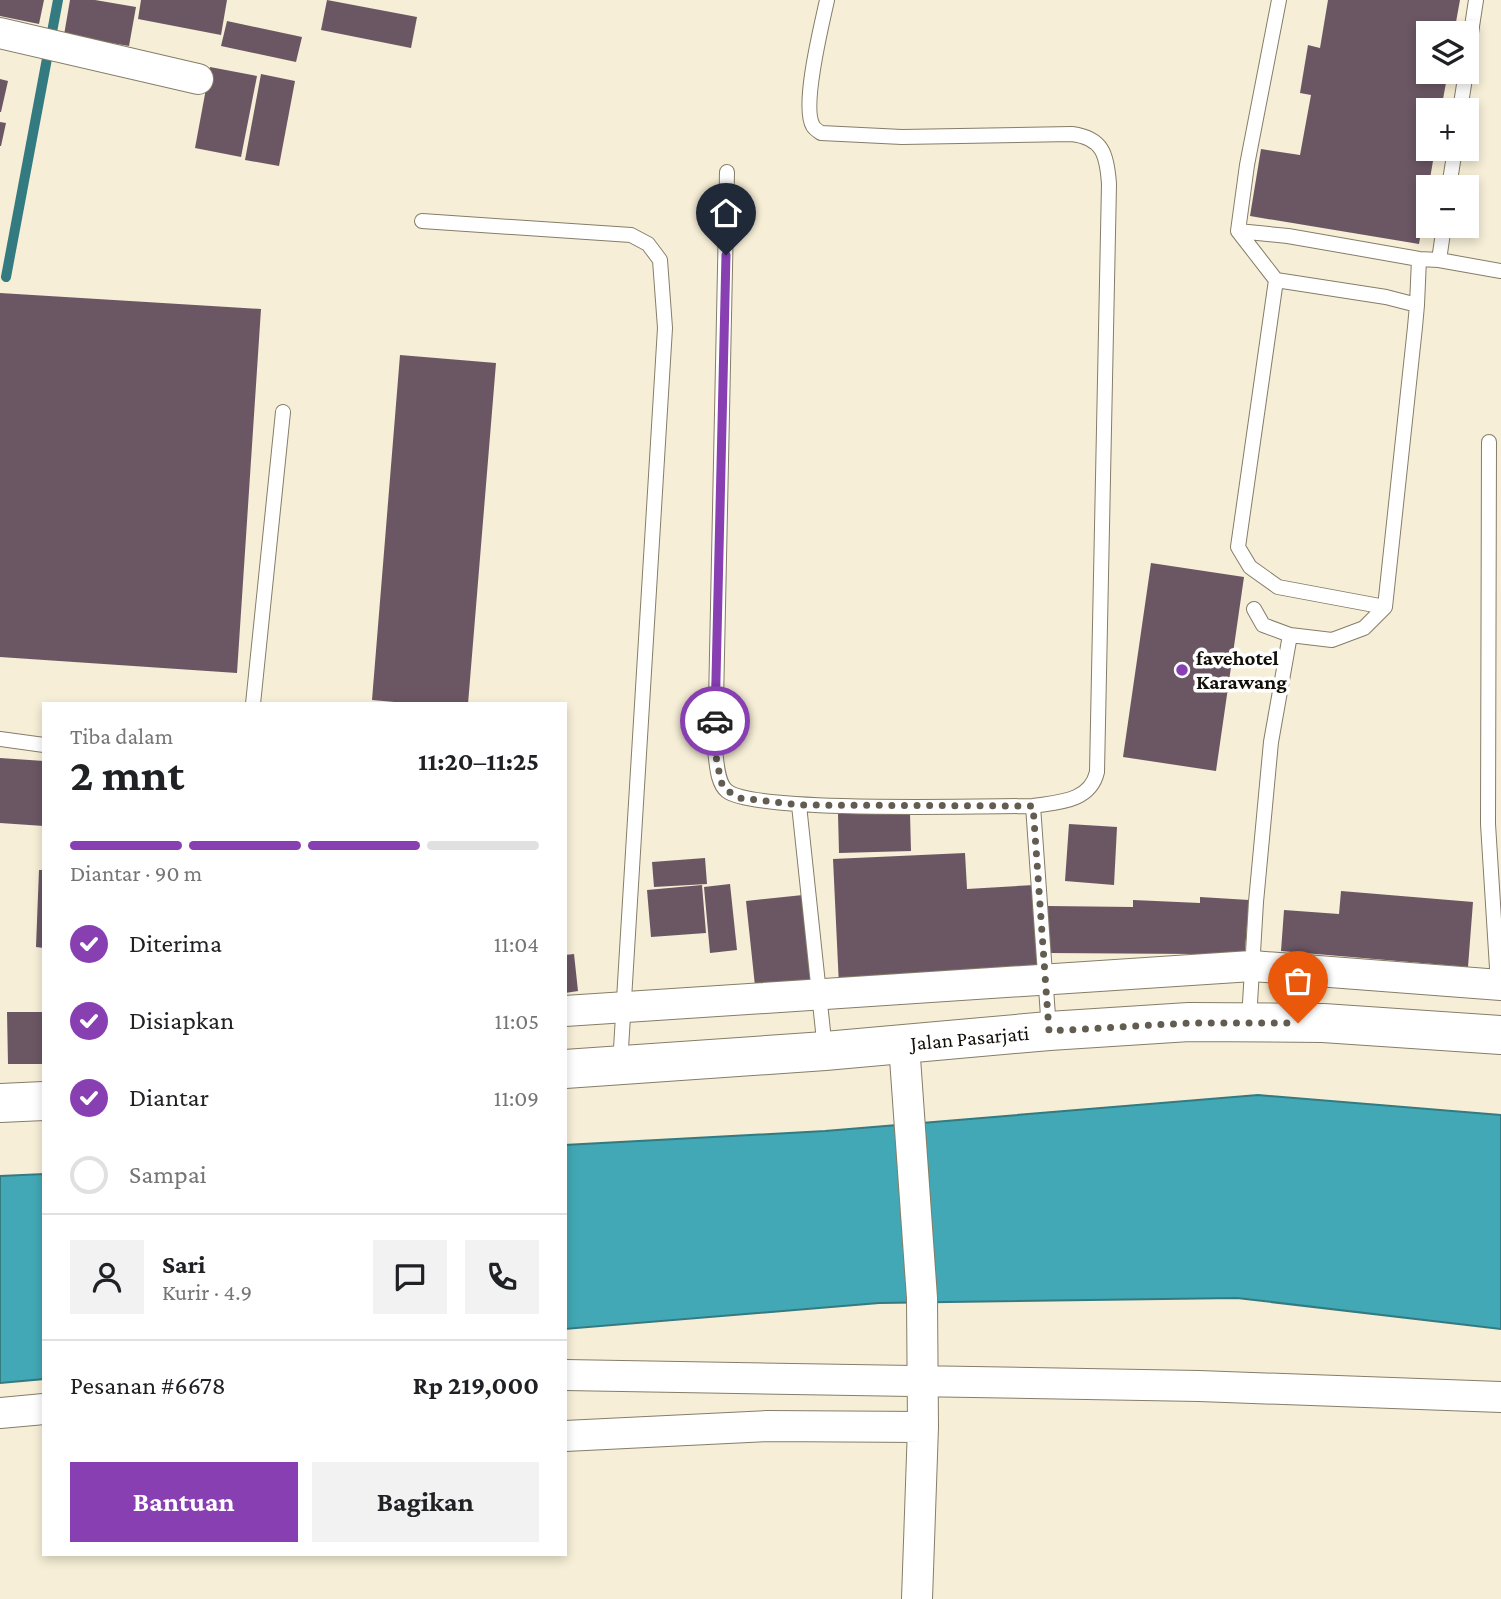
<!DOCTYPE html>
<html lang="id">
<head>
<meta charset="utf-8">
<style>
  body { margin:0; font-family:"Crimson Pro",serif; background:#f2f2f2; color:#202124; height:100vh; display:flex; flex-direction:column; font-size:26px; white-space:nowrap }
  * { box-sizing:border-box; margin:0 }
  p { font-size:23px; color:#757577 }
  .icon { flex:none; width:38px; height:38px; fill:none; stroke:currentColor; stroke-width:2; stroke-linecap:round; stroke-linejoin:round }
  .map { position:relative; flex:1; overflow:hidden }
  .side { position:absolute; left:42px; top:702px; width:525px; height:854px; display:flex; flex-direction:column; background:#fff; border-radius:0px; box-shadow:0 4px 10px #0003 }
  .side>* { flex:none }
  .buttons { position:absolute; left:1416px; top:21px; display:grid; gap:14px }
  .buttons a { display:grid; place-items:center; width:63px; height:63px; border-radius:0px; background:#fff; box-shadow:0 4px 10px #0003; font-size:35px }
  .pin { position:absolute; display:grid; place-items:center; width:60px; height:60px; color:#fff; margin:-72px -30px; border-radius:50% 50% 50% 0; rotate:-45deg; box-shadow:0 0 7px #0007 }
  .pin .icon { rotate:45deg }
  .courier { position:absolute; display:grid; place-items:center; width:70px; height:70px; margin:-35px; border:5px solid #883fb2; border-radius:50%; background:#fff; color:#222; box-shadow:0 2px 9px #0007 }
  .summary em { font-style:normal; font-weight:700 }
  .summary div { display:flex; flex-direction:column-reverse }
  .summary { display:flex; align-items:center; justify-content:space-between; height:119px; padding:0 28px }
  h1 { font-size:46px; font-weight:700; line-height:52px }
  .bar { display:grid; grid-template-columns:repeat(4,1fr); gap:10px 7px; align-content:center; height:84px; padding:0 28px }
  .bar i { height:9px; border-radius:5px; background:#e0e0e0 }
  .bar .selected { background:#883fb2 }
  .bar p { grid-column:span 4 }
  .line { display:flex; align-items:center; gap:18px; padding:0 28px; border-top:2px solid #e0e0e0 }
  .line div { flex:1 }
  .round { display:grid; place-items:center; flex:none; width:74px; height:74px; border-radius:0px; background:#f2f2f2 }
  ol { padding:0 28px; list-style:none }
  li { display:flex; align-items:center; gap:21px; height:77px }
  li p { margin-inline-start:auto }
  li .icon { padding:7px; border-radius:50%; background:#883fb2; color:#fff; stroke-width:4 }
  li:last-child { color:#757577 }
  li i { width:38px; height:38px; border:4px solid #e0e0e0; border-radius:50% }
  .primary-button { display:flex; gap:14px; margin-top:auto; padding:14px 28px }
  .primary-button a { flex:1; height:80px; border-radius:0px; background:#883fb2; color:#fff; font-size:28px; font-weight:700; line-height:80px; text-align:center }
  .primary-button a+a { background:#f2f2f2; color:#202124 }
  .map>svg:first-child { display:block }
  .water { fill:#42a8b5; stroke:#347a81; stroke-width:2 }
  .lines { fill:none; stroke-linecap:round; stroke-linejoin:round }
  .stream { stroke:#347a81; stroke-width:10 }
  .building { fill:#6b5764 }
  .lane-casing { stroke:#857d68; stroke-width:16 }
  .street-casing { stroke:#857d68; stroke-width:32 }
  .secondary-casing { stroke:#857d68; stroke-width:40 }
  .lane { stroke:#fff; stroke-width:14 }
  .street { stroke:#fff; stroke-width:30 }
  .secondary { stroke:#fff; stroke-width:38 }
  .done { stroke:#625d50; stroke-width:7; stroke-dasharray:0 12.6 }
  .route { stroke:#883fb2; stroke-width:9 }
  .poi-dot { fill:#883fb2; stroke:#fff; stroke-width:2.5 }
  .labels { text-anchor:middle; stroke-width:7; stroke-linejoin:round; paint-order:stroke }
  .poi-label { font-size:21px; font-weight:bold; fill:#120f08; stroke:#fff; text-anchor:start }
  .street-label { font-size:21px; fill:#120f08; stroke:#fff }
</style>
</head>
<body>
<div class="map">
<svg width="1501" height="1599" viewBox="0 0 1501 1599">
  <rect width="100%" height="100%" fill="#f6eed6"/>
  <path class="water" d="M 1258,1095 L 1501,1115 L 1501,1329 L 1237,1298 L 879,1303 L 565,1329 L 565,1145 L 825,1131 Z
    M 44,1174 L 44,1379 L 0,1383 L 0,1176 Z"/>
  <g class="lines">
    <path class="stream" d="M 6,277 L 58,0"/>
  </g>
  <path class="building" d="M 0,0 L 44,0 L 39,24 L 0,16 Z
    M 70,0 L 95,0 L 136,7 L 129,46 L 64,35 Z
    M 141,0 L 227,0 L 221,35 L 138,19 Z
    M 327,0 L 417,17 L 411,48 L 321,30 Z
    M 1328,0 L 1460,0 L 1454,33 L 1428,33 L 1428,72 L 1448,72 L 1441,110 L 1428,110 L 1428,149 L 1435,149 L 1419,244 L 1250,216 L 1261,149 L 1300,155 L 1311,95 L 1300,93 L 1308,45 L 1320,48 Z
    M 227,21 L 302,37 L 296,62 L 221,46 Z
    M 210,67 L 257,76 L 241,157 L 195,148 Z
    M 261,74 L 295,81 L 279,166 L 245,160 Z
    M 0,79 L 8,81 L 1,112 L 0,112 Z
    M 0,122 L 6,123 L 1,146 L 0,146 Z
    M 0,293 L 261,309 L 237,673 L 0,657 Z
    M 400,355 L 496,363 L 468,704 L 417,704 L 372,700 Z
    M 1151,563 L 1244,577 L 1216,771 L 1123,757 Z
    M 0,758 L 44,761 L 44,826 L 0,823 Z
    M 910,813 L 911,851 L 839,853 L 838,814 Z
    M 1069,824 L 1117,827 L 1114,885 L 1065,881 Z
    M 965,853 L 967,889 L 1034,885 L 1038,976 L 839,986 L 833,859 Z
    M 705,858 L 707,884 L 654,887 L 652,862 Z
    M 39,870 L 44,870 L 44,948 L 36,947 Z
    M 730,884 L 737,950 L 710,953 L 704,887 Z
    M 702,885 L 706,933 L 651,937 L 647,890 Z
    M 1341,891 L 1473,902 L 1468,967 L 1281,951 L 1284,910 L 1339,914 Z
    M 803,895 L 812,980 L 755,986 L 746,901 Z
    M 1200,897 L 1249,900 L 1244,963 L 1196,959 L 1196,954 L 1048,953 L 1048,906 L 1133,907 L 1133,900 L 1200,903 Z
    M 574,954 L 578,991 L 565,993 L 565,955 Z
    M 7,1012 L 44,1012 L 44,1064 L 8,1064 Z"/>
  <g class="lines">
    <g class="lane-casing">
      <path id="lane" d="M 1279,0 L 1247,165 L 1238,231 L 1288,236 L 1419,259 L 1439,260 L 1501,271
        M 1466,66 L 1476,0
        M 1460,110 L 1466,72
        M 727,172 L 715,751 C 717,763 717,783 727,791 C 755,813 984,806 1033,806 C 1058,802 1090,802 1097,772 L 1109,184 C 1107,155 1103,138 1072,134 L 902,137 L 821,133 C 818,131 814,128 813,126 C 801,106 822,24 827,0
        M 1449,187 L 1455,149
        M 422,221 L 631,235 L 648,244 L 660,260 L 665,328 L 620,1065
        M 1238,231 L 1276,280 L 1238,547 L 1250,567 L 1278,587 L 1385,607
        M 1439,260 L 1444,226
        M 1417,305 L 1419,259
        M 1489,442 L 1488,824 L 1498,984
        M 1254,609 L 1263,625 L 1290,635 L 1332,640 L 1364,628 L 1385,607 L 1415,327 L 1417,305 L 1386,297 L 1276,280
        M 253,704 L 283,412
        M 0,739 L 44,745
        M 799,805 L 825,1050
        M 1033,806 L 1049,1030
        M 1249,1020 L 1256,902 L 1271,742 L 1290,635"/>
    </g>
    <g class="street-casing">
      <path id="street" d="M 0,33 L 198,79
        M 565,1011 L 1252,966 L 1501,985
        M 904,1044 L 922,1298 L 923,1427 L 917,1599
        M 565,1375 L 1199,1386 L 1501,1397
        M 0,1413 L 44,1409
        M 565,1436 L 767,1426 L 923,1427"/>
    </g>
    <g class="secondary-casing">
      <g id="secondary">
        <path id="s1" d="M 565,1069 L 825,1051 L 1049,1031 L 1189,1022 L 1323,1023 L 1501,1035"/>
        <path d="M 0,1103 L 44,1101"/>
      </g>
    </g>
    <use href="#lane" class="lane"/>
    <use href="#street" class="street"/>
    <use href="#secondary" class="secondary"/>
  </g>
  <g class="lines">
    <path class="done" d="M 715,721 L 715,751 L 721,782 L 726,790 L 740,798 L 799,805 L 1033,806 L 1049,1031 L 1189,1023 L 1298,1023"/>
    <path class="route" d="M 715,721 L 726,255"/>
  </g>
  <circle class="poi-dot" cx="1182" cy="670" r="7"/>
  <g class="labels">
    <g class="poi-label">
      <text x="1196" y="665">favehotel<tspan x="1196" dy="24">Karawang</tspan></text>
    </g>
    <g class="street-label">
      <text dy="7" stroke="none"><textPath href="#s1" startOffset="406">Jalan Pasarjati</textPath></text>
    </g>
  </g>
</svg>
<div class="buttons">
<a><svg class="icon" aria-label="layers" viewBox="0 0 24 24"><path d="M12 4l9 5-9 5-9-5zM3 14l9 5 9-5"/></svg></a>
<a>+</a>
<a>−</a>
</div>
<div class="pin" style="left:1298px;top:1023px;background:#ea580c"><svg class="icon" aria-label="bag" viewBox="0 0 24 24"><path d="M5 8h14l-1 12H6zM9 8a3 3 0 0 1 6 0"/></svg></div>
<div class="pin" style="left:726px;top:255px;background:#1f2937"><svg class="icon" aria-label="home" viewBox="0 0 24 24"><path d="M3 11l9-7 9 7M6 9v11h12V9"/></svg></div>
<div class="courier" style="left:715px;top:721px"><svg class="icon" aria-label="car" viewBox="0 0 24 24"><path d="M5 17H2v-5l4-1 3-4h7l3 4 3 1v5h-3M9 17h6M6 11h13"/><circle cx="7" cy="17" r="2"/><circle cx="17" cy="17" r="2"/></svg></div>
<section class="side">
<div class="summary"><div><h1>2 mnt</h1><p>Tiba dalam</p></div><em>11:20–11:25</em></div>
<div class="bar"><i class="selected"></i><i class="selected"></i><i class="selected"></i><i></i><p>Diantar · 90 m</p></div>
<ol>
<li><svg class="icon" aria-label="check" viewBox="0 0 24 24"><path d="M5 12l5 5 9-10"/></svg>Diterima<p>11:04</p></li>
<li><svg class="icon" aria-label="check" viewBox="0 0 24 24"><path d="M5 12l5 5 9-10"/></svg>Disiapkan<p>11:05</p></li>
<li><svg class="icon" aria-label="check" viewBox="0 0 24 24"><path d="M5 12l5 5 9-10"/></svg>Diantar<p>11:09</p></li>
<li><i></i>Sampai</li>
</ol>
<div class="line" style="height:126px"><a class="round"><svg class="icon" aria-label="person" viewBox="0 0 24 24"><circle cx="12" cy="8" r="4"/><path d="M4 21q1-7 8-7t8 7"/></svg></a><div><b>Sari</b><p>Kurir · 4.9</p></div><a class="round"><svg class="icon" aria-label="chat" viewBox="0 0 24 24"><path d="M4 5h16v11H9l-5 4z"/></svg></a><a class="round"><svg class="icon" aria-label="phone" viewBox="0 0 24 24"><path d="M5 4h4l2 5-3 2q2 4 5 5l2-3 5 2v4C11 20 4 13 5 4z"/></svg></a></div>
<div class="line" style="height:91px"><div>Pesanan #6678</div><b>Rp 219,000</b></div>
<div class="primary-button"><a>Bantuan</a><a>Bagikan</a></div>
</section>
</div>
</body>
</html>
